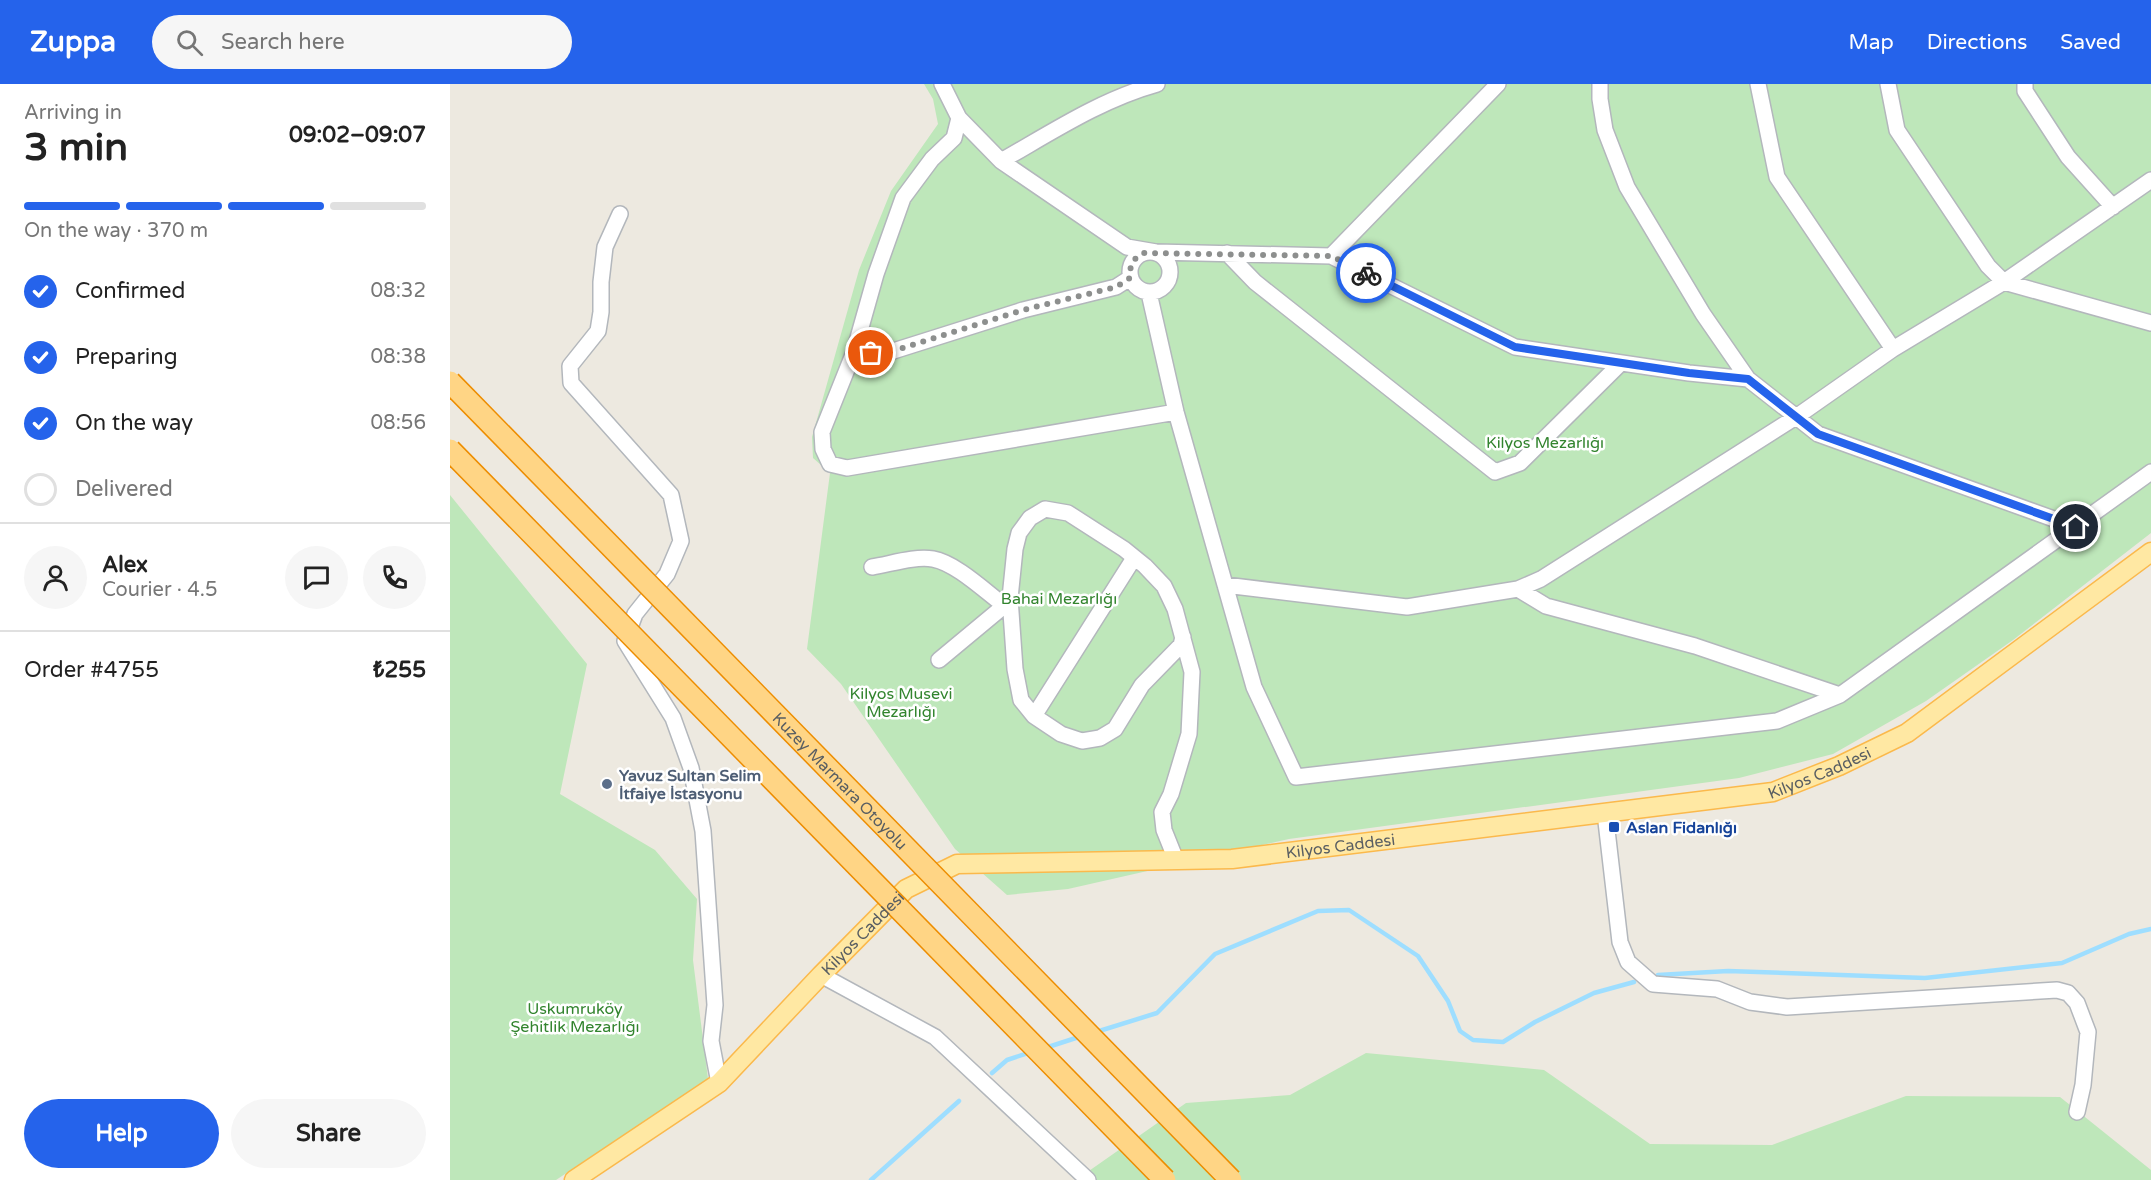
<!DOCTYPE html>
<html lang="en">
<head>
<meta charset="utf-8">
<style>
  body { margin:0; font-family:"Varela Round",sans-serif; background:#f6f6f6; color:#222; height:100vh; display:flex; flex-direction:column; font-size:22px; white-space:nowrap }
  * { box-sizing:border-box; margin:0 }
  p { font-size:20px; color:#767676 }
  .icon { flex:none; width:33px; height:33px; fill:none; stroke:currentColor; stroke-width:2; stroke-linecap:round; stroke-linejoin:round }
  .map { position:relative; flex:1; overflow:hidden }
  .details { display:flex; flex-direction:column; background:#fff; width:450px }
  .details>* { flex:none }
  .pin { position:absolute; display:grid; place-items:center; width:51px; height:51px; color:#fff; margin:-26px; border:3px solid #fff; border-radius:50%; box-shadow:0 2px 6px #0007 }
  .courier { position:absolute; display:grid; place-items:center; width:60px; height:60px; margin:-30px; border:4px solid #2563eb; border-radius:50%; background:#fff; color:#222; box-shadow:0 2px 8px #0007 }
  .overview em { font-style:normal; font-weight:800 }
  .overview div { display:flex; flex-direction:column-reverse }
  .overview { display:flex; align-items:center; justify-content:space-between; height:102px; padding:0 24px }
  h1 { font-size:39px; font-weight:800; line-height:45px }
  .bar { display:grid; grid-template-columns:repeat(4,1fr); gap:9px 6px; align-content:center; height:72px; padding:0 24px }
  .bar i { height:8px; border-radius:4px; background:#e0e0e0 }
  .bar .active { background:#2563eb }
  .bar p { grid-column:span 4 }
  .line { display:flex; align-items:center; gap:15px; padding:0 24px; border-top:2px solid #e0e0e0 }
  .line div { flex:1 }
  .round { display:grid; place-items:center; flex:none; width:63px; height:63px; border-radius:32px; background:#f6f6f6 }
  ol { padding:0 24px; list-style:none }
  li { display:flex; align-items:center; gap:18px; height:66px }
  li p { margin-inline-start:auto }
  li .icon { padding:6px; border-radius:50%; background:#2563eb; color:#fff; stroke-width:4 }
  li:last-child { color:#767676 }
  li i { width:33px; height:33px; border:3px solid #e0e0e0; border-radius:50% }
  .action { display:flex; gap:12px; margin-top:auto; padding:12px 24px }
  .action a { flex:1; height:69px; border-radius:36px; background:#2563eb; color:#fff; font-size:24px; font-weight:800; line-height:69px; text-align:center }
  .action a+a { background:#f6f6f6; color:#222 }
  header { display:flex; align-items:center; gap:36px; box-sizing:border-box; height:84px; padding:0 30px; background:#2563eb; color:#fff }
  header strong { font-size:28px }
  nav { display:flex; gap:33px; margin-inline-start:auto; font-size:21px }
  .search { width:420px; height:54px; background:#f6f6f6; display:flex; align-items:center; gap:15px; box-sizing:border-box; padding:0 21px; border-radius:33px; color:#767676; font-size:22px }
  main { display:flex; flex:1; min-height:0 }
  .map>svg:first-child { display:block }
  .green { fill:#bee7ba }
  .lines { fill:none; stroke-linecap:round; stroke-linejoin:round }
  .stream { stroke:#9edeff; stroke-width:4.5 }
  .minor-casing { stroke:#b3b7bc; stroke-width:18 }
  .major-casing { stroke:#fbb94c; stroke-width:21 }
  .minor { stroke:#fff; stroke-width:15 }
  .major { stroke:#ffe8a3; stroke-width:18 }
  .highway-bridge-casing { stroke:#ed8d00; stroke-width:24; stroke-linecap:butt }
  .highway-bridge { stroke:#ffd585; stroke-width:21 }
  .done { stroke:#8d8f8e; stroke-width:6; stroke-dasharray:0 10.8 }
  .route { stroke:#2563eb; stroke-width:8 }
  .service-dot { fill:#5c6f8a; stroke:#fff; stroke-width:2 }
  .transit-dot { fill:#1a4fb4; stroke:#fff; stroke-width:2 }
  .labels { text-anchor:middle; stroke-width:5; stroke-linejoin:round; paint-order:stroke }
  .park-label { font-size:16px; fill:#32842e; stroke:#fff }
  .street-label { font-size:16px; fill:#595e62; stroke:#fff }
  .service-label { font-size:16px; font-weight:bold; fill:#4e5e75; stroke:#fff; text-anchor:start }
  .transit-label { font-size:16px; font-weight:bold; fill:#164399; stroke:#fff; text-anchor:start }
</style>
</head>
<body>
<header>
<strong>Zuppa</strong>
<div class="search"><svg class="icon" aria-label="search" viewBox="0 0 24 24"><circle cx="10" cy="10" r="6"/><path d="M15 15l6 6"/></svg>Search here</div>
<nav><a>Map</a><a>Directions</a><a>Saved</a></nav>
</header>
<main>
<section class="details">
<div class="overview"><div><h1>3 min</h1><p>Arriving in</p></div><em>09:02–09:07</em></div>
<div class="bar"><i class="active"></i><i class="active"></i><i class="active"></i><i></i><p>On the way · 370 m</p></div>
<ol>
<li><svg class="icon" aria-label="check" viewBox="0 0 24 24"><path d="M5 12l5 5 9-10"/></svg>Confirmed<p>08:32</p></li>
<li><svg class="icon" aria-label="check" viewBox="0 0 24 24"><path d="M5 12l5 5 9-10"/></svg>Preparing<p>08:38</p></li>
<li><svg class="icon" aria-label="check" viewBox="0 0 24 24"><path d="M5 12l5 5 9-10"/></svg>On the way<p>08:56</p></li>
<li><i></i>Delivered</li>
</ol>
<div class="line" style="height:108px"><a class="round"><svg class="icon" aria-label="person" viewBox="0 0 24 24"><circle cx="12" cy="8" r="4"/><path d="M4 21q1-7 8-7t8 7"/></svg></a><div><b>Alex</b><p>Courier · 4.5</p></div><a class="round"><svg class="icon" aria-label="chat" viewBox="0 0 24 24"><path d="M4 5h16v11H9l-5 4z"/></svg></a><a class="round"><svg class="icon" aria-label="phone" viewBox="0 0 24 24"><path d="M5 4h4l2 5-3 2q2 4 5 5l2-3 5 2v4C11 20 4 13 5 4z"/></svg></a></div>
<div class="line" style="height:78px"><div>Order #4755</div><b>₺255</b></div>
<div class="action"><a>Help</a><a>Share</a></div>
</section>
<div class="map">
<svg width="1701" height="1096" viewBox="0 0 1701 1096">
  <rect width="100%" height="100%" fill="#ede9e0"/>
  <path class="green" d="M 474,0 L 1701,0 L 1701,449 L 1563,556 L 1476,617 L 1383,670 L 1289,694 L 839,755 L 618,805 L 557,811 L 505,765 L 391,600 L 357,565 L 380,389 L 363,374 L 362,353 L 409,186 L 441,107 L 488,40 L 483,15 Z
    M 0,411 L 137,580 L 110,710 L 205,766 L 247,815 L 243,876 L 258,995 L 106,1096 L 0,1096 Z
    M 916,969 L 1094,986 L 1200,1060 L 1322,1061 L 1456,1012 L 1610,1013 L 1701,1086 L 1701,1096 L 626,1096 L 736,1019 L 840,1011 Z"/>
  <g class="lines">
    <path class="stream" d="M 1208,891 L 1278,887 L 1475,894 L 1612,879 L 1679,850 L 1701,845
      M 646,948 L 707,929 L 765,870 L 868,827 L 899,826 L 968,872 L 998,917 L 1010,947 L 1023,956 L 1053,958 L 1085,938 L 1144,909 L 1184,898
      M 595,964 L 632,952
      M 542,989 L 557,976 L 581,968
      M 421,1096 L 509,1017"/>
    <g class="minor-casing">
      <path id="minor" d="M 492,0 L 509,34 L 551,77 L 677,163 L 706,168 L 881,172 L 1065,263 L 1239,289 L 1298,295
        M 1150,0 L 1150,15 L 1155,46 L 1177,103 L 1253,230 L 1298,295 L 1368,350 L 1626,443
        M 1308,0 L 1327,93 L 1443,265
        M 1438,0 L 1447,46 L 1538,182 L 1554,198 L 1701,239
        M 1575,0 L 1575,7 L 1618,73 L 1663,123
        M 509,34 L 504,54 L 482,75 L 453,114 L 426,190 L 404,268 L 437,269 L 573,226 L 666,203 L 680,194
        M 551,77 C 602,48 650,16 707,0
        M 170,130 L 155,163 L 151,198 L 151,228 L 148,247 L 120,282 L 121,299 L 221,411 L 231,457 L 217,490 L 185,530 L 175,557 L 223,634 L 241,684 L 253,747 L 265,921 L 261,957 L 269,999
        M680 188a20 20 0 1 1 40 0a20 20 0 1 1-40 0Z
        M 777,169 L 805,198 L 1045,388 L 1070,379 L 1171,279
        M 881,172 L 1048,0
        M 699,209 L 726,328 L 804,603 L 846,693 L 1327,637 L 1390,611 L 1701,388
        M 404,268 L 372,348 L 373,365 L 380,380 L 397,384 L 726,328
        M 422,483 C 441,480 464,472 483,475 C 506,479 536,508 555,522
        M 775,501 L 957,523 L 1068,505 L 1091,495 L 1346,333 L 1443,265 L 1554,198 L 1701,96
        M 1068,505 L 1096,522 L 1245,562 L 1390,611
        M 489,576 L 560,517
        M 584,632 L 684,474
        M 1155,729 L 1170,858 L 1178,878 L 1203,900 L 1267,905 L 1300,918 L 1337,923 L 1607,906 L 1618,909 L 1627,919 L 1638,948 L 1633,1001 L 1627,1028
        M 726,776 L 714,746 L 712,728 L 721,710 L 739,650 L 742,588 L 725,525 L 714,502 L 695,482 L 674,465 L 618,429 L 595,425 L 580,434 L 569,449 L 565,465 L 560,514 L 565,585 L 571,616 L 584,632 L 611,650 L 632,657 L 650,654 L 665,645 L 692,601 L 731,561 L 733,553
        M 371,891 L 485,953 L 638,1096"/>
    </g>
    <g class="major-casing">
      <g id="major">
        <path id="s1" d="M 124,1096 L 269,999 L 371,891 L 456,805 L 507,780 L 782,775 L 1323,708 L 1389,682 L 1457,649 L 1701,468"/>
      </g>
    </g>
    <use href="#minor" class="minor"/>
    <use href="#major" class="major"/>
    <g class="highway-bridge-casing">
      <g id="highway-bridge">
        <path id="s2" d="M 0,298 L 781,1096"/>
        <path d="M 0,366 L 715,1096"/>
      </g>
    </g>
    <use href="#highway-bridge" class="highway-bridge"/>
  </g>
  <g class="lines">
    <path class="done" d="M 421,269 L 437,269 L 573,226 L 666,203 L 680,194 C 679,183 683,174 693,169 L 881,172 L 916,189"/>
    <path class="route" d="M 916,189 L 1065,263 L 1239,289 L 1298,295 L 1368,350 L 1626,443"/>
  </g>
  <circle class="service-dot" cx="157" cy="700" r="6"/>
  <rect class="transit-dot" x="1158" y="737" width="12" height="12" rx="3"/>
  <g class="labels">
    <g class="park-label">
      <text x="1095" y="364">Kilyos Mezarlığı</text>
      <text x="609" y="520">Bahai Mezarlığı</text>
      <text x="451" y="615">Kilyos Musevi<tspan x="451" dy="18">Mezarlığı</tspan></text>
      <text x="125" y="930">Uskumruköy<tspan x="125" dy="18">Şehitlik Mezarlığı</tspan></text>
    </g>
    <g class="street-label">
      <text dy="6" stroke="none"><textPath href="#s1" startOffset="1371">Kilyos Caddesi</textPath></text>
      <text dy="6" stroke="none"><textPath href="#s2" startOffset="558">Kuzey Marmara Otoyolu</textPath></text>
      <text dy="6" stroke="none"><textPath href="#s1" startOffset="885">Kilyos Caddesi</textPath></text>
      <text dy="6" stroke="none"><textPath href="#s1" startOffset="382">Kilyos Caddesi</textPath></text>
    </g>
    <g class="service-label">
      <text x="169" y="697">Yavuz Sultan Selim<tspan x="169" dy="18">İtfaiye İstasyonu</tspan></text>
    </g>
    <g class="transit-label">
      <text x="1176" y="749">Aslan Fidanlığı</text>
    </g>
  </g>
</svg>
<div class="pin" style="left:421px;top:269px;background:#ea580c"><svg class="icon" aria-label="bag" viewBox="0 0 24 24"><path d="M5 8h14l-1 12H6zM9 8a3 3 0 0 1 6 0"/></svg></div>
<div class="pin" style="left:1626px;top:443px;background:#1f2937"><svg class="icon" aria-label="home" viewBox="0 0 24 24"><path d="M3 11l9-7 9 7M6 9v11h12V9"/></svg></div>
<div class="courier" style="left:916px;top:189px"><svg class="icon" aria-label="bike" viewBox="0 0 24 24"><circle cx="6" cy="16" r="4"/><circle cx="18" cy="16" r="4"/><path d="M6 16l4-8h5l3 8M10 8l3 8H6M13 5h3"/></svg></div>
</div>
</main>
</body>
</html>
